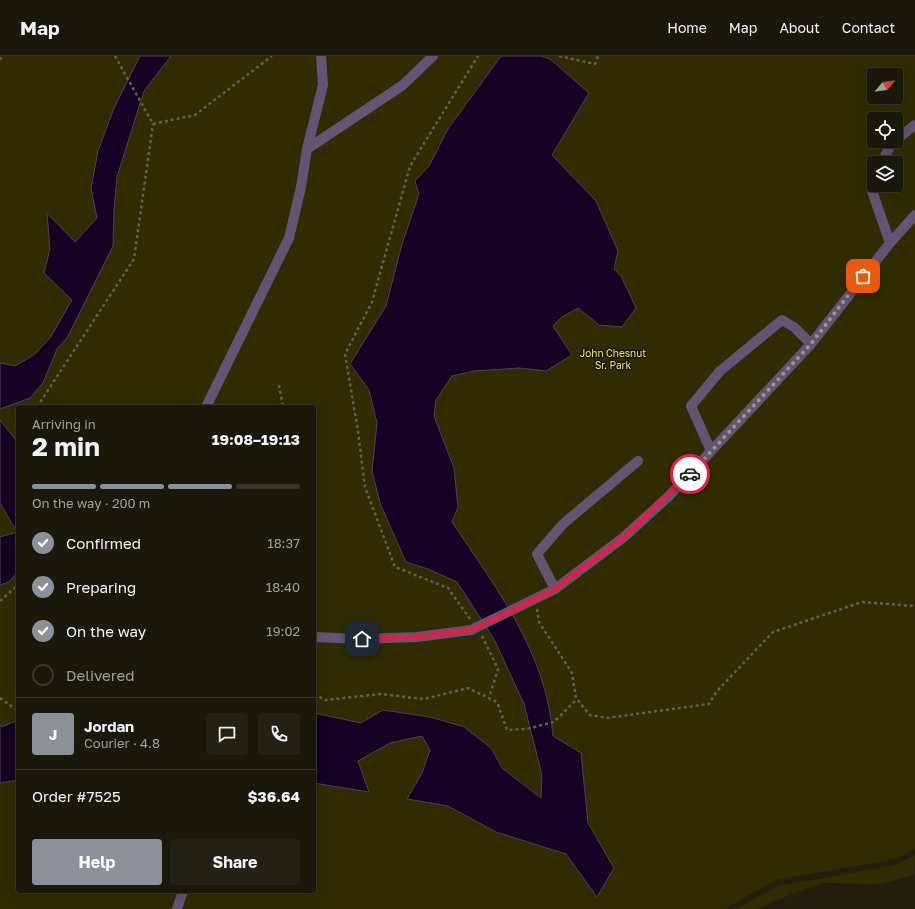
<!DOCTYPE html>
<html lang="en">
<head>
<meta charset="utf-8">
<style>
  body { margin:0; font-family:"Golos Text",sans-serif; background:#232113; color:#f1f3f6; height:100vh; display:flex; flex-direction:column; font-size:15px; white-space:nowrap }
  * { box-sizing:border-box; margin:0 }
  p { font-size:13px; color:#9fa09c }
  .icon { flex:none; width:22px; height:22px; fill:none; stroke:currentColor; stroke-width:2; stroke-linecap:round; stroke-linejoin:round }
  .map { position:relative; flex:1; overflow:hidden }
  .drawer { position:absolute; left:16px; top:349px; width:300px; height:488px; display:flex; flex-direction:column; background:#1a180a; border-radius:4px; box-shadow:0 4px 16px #0002,0 0 0 1px #38372b }
  .drawer>* { flex:none }
  .needle { width:26px; rotate:61deg }
  .tools { position:absolute; left:867px; top:12px; display:grid; gap:8px }
  .tools a { display:grid; place-items:center; width:36px; height:36px; border-radius:4px; background:#1a180a; box-shadow:0 4px 16px #0002,0 0 0 1px #38372b; font-size:20px }
  .pin { position:absolute; display:grid; place-items:center; width:34px; height:34px; color:#fff; margin:-17px; border-radius:8px; box-shadow:0 2px 6px #0006 }
  .courier { position:absolute; display:grid; place-items:center; width:40px; height:40px; margin:-20px; border:3px solid #e11d48; border-radius:50%; background:#fff; color:#222; box-shadow:0 1px 5px #0007 }
  .head em { font-style:normal; font-weight:700 }
  .head div { display:flex; flex-direction:column-reverse }
  .head { display:flex; align-items:center; justify-content:space-between; height:68px; padding:0 16px }
  h1 { font-size:26px; font-weight:700; line-height:30px }
  .bar { display:grid; grid-template-columns:repeat(4,1fr); gap:6px 4px; align-content:center; height:48px; padding:0 16px }
  .bar i { height:5px; border-radius:3px; background:#38372b }
  .bar .current { background:#8c9099 }
  .bar p { grid-column:span 4 }
  .line { display:flex; align-items:center; gap:10px; padding:0 16px; border-top:1px solid #38372b }
  .line div { flex:1 }
  .round { display:grid; place-items:center; flex:none; width:42px; height:42px; border-radius:4px; background:#232113 }
  ol { padding:0 16px; list-style:none }
  li { display:flex; align-items:center; gap:12px; height:44px }
  li p { margin-inline-start:auto }
  li .icon { padding:4px; border-radius:50%; background:#8c9099; color:#fff; stroke-width:4 }
  li:last-child { color:#9fa09c }
  li i { width:22px; height:22px; border:2px solid #38372b; border-radius:50% }
  .action { display:flex; gap:8px; margin-top:auto; padding:8px 16px }
  .action a { flex:1; height:46px; border-radius:4px; background:#8c9099; color:#fff; font-size:16px; font-weight:700; line-height:46px; text-align:center }
  .action a+a { background:#232113; color:#f1f3f6 }
  header { display:flex; align-items:center; gap:24px; box-sizing:border-box; height:56px; padding:0 20px; background:#1a180a; border-bottom:1px solid #38372b }
  header strong { font-size:19px }
  nav { display:flex; gap:22px; margin-inline-start:auto; font-size:14px }
  .map>svg:first-child { display:block }
  .green { fill:#302c00; fill-rule:evenodd }
  .water { fill:#140123; stroke:#4f4256 }
  .lines { fill:none; stroke-linecap:round; stroke-linejoin:round }
  .path { stroke:#626150; stroke-width:2.5; stroke-dasharray:3 3; stroke-linecap:butt }
  .minor { stroke:#635474; stroke-width:10 }
  .done { stroke:#99988a; stroke-width:4; stroke-dasharray:0 7.2 }
  .route { stroke:#e11d48; stroke-width:5 }
  .labels { text-anchor:middle; stroke-width:3; stroke-linejoin:round; paint-order:stroke }
  .park-label { font-size:10px; fill:#f2e561; stroke:#181605 }
</style>
</head>
<body>
<header>
<strong>Map</strong>
<nav><a>Home</a><a>Map</a><a>About</a><a>Contact</a></nav>
</header>
<div class="map">
<svg width="915" height="853" viewBox="0 0 915 853">
  <rect width="100%" height="100%" fill="#22200d"/>
  <path class="green" d="M 0,0 L 915,0 L 915,793 L 895,803 L 776,824 L 724,853 L 0,853 ZM 874,19 L 896,19 L 896,41 L 874,41 ZM 874,63 L 896,63 L 896,85 L 874,85 ZM 874,107 L 896,107 L 896,129 L 874,129 ZM 18,351 L 314,351 L 314,835 L 18,835 Z
    M 915,799 L 914,819 L 879,828 L 821,827 L 765,849 L 758,853 L 735,853 L 778,830 L 895,809 Z"/>
  <path class="water" d="M 140,0 L 171,0 L 144,35 L 117,121 L 114,153 L 113,190 L 67,282 L 57,293 L 43,327 L 30,342 L 0,353 L 0,307 L 15,310 L 34,299 L 50,282 L 72,244 L 44,217 L 50,193 L 47,157 L 75,186 L 97,162 L 91,132 L 98,95 L 114,52 Z
    M 501,0 L 542,0 L 550,3 L 589,37 L 552,99 L 596,145 L 618,195 L 614,213 L 621,220 L 636,252 L 622,271 L 599,269 L 578,252 L 562,261 L 553,270 L 572,299 L 546,315 L 519,312 L 474,315 L 452,320 L 436,344 L 434,360 L 454,412 L 458,451 L 452,466 C 497,534 546,595 553,680 L 581,697 L 588,767 L 614,812 L 597,841 L 566,798 L 496,776 L 448,750 L 407,743 L 422,717 L 430,694 L 422,680 L 390,687 L 358,705 L 369,736 L 314,727 L 314,657 L 361,667 L 383,654 L 430,661 L 464,671 L 491,692 L 502,712 L 541,742 L 542,719 L 524,648 L 494,583 L 457,526 L 428,513 L 406,506 L 380,447 L 372,415 L 377,367 L 369,334 L 350,308 L 386,250 L 402,188 L 419,138 L 415,125 L 429,110 L 448,73 Z
    M 0,364 L 18,387 L 18,515 L 9,526 L 0,529 L 0,481 L 17,476 L 0,447 Z
    M 18,664 L 18,724 L 0,727 L 0,669 L 2,671 Z"/>
  <g class="lines">
    <path class="path" d="M 115,0 L 153,68 L 195,59 L 272,0
      M 559,0 L 595,8 L 598,0
      M 0,4 L 2,0
      M 279,329 L 283,351
      M 37,351 L 134,203 L 153,68
      M 0,545 L 18,529
      M 537,553 L 539,566 L 572,617 L 576,642 L 590,659 L 607,662 L 709,648 L 717,635 L 773,576 L 862,546 L 915,550
      M 470,563 L 448,532 L 395,511 L 365,431 L 358,375 L 345,298 L 372,246 L 410,110 L 478,0
      M 482,580 L 498,613 L 489,642
      M 314,638 L 325,644 L 381,638 L 424,643 L 468,632 L 497,646 L 507,674 L 526,673 L 554,666 L 577,643
      M 0,642 L 15,653 L 18,652"/>
    <path class="minor" d="M 896,84 L 915,69
      M 307,93 L 403,29 L 433,0
      M 882,107 L 891,88 L 894,85
      M 874,126 L 871,132 L 890,187
      M 206,351 L 289,182 L 301,131 L 307,93 L 323,29 L 321,0
      M 711,395 L 691,350 L 720,315 L 782,264 L 794,271 L 811,288
      M 555,533 L 537,498 L 563,468 L 638,405
      M 314,581 L 362,583 L 417,581 L 471,574 L 555,533 L 624,481 L 669,440 L 811,288 L 890,187 L 915,159
      M 177,853 L 183,835"/>
  </g>
  <g class="lines">
    <path class="done" d="M 690,418 L 811,288 L 863,220"/>
    <path class="route" d="M 362,583 L 417,581 L 471,574 L 518,552 L 555,533 L 624,481 L 690,418"/>
  </g>
  <g class="labels">
    <g class="park-label">
      <text x="613" y="301">John Chesnut<tspan x="613" dy="12">Sr. Park</tspan></text>
    </g>
  </g>
</svg>
<div class="tools">
<a><svg class="needle" viewBox="-14 -14 28 28"><path d="M0-13l5 13h-10z" fill="#e53935"/><path d="M0 13l5-13h-10z" fill="#9fa09c"/></svg></a>
<a><svg class="icon" aria-label="locate" viewBox="0 0 24 24"><circle cx="12" cy="12" r="6"/><path d="M12 2v4M12 18v4M2 12h4M18 12h4"/></svg></a>
<a><svg class="icon" aria-label="layers" viewBox="0 0 24 24"><path d="M12 4l9 5-9 5-9-5zM3 14l9 5 9-5"/></svg></a>
</div>
<div class="pin" style="left:863px;top:220px;background:#ea580c"><svg class="icon" aria-label="bag" viewBox="0 0 24 24"><path d="M5 8h14l-1 12H6zM9 8a3 3 0 0 1 6 0"/></svg></div>
<div class="pin" style="left:362px;top:583px;background:#1f2937"><svg class="icon" aria-label="home" viewBox="0 0 24 24"><path d="M3 11l9-7 9 7M6 9v11h12V9"/></svg></div>
<div class="courier" style="left:690px;top:418px"><svg class="icon" aria-label="car" viewBox="0 0 24 24"><path d="M5 17H2v-5l4-1 3-4h7l3 4 3 1v5h-3M9 17h6M6 11h13"/><circle cx="7" cy="17" r="2"/><circle cx="17" cy="17" r="2"/></svg></div>
<section class="drawer">
<div class="head"><div><h1>2 min</h1><p>Arriving in</p></div><em>19:08–19:13</em></div>
<div class="bar"><i class="current"></i><i class="current"></i><i class="current"></i><i></i><p>On the way · 200 m</p></div>
<ol>
<li><svg class="icon" aria-label="check" viewBox="0 0 24 24"><path d="M5 12l5 5 9-10"/></svg>Confirmed<p>18:37</p></li>
<li><svg class="icon" aria-label="check" viewBox="0 0 24 24"><path d="M5 12l5 5 9-10"/></svg>Preparing<p>18:40</p></li>
<li><svg class="icon" aria-label="check" viewBox="0 0 24 24"><path d="M5 12l5 5 9-10"/></svg>On the way<p>19:02</p></li>
<li><i></i>Delivered</li>
</ol>
<div class="line" style="height:72px"><b class="round" style="background:#8c9099;color:#fff">J</b><div><b>Jordan</b><p>Courier · 4.8</p></div><a class="round"><svg class="icon" aria-label="chat" viewBox="0 0 24 24"><path d="M4 5h16v11H9l-5 4z"/></svg></a><a class="round"><svg class="icon" aria-label="phone" viewBox="0 0 24 24"><path d="M5 4h4l2 5-3 2q2 4 5 5l2-3 5 2v4C11 20 4 13 5 4z"/></svg></a></div>
<div class="line" style="height:52px"><div>Order #7525</div><b>$36.64</b></div>
<div class="action"><a>Help</a><a>Share</a></div>
</section>
</div>
</body>
</html>
